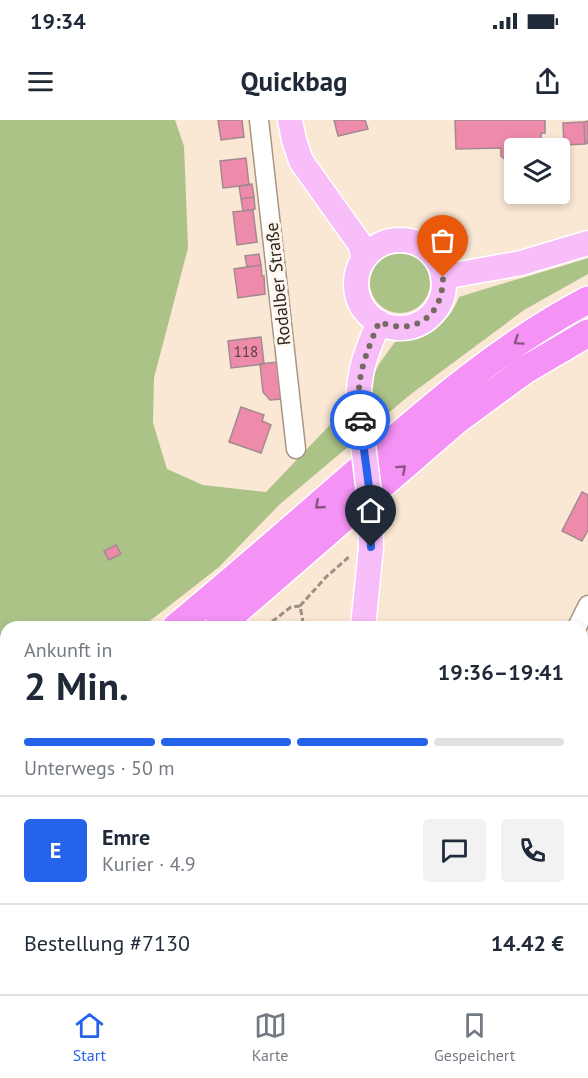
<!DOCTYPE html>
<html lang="de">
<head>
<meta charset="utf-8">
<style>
  body { margin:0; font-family:"PT Sans",sans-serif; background:#f2f2f3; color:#1f2937; height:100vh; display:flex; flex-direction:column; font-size:22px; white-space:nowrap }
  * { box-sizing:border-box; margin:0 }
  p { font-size:20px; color:#747a83 }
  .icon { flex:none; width:33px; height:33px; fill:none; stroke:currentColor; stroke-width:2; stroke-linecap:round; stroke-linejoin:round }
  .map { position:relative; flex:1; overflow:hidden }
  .panel { position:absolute; left:0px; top:501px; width:588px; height:374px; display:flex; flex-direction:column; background:#fff; border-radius:18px 18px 0 0; box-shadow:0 3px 9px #0003 }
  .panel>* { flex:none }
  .controls { position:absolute; left:504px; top:18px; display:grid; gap:12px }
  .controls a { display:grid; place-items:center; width:66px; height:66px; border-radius:6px; background:#fff; box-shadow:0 3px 9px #0003; font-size:30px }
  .pin { position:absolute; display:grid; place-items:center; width:51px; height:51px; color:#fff; margin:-62px -26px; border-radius:50% 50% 50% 0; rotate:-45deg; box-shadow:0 0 6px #0007 }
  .pin .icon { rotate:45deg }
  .courier { position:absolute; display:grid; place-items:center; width:60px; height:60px; margin:-30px; border:4px solid #2563eb; border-radius:50%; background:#fff; color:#222; box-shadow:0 2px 8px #0007 }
  .summary em { font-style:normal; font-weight:700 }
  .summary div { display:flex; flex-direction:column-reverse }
  .summary { display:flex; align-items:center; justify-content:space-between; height:102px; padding:0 24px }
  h1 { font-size:39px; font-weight:700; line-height:45px }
  .bar { display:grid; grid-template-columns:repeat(4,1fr); gap:9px 6px; align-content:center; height:72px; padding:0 24px }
  .bar i { height:8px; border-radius:4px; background:#e0e1e3 }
  .bar .selected { background:#2563eb }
  .bar p { grid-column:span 4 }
  .line { display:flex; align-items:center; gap:15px; padding:0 24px; border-top:2px solid #e0e1e3 }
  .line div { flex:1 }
  .round { display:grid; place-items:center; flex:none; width:63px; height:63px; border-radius:6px; background:#f2f2f3 }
  .status { display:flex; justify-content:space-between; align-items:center; height:42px; padding:0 30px; background:#fff; direction:ltr }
  .status svg { height:16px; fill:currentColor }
  header { display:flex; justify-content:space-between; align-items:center; height:78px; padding:0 24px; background:#fff; font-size:27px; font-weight:700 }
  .tabs { display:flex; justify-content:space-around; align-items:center; height:84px; border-top:2px solid #e0e1e3; background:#fff; font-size:16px; color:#747a83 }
  .tabs a { display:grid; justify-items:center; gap:3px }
  .tabs .selected { color:#2563eb }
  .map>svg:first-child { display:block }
  .green { fill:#acc388 }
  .building { fill:#ee8bab; stroke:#a38990; stroke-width:1.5 }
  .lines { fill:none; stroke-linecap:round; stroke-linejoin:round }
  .minor-casing { stroke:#a89785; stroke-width:21 }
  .major-casing { stroke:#fff; stroke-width:27 }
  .highway-casing { stroke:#fff; stroke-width:30 }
  .path { stroke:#9d9082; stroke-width:3; stroke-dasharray:6 3; stroke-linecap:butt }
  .minor { stroke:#fff; stroke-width:18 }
  .major { stroke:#f8bef9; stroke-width:24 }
  .highway { stroke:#f492f5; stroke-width:27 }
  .major-bridge-casing { stroke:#fff; stroke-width:27; stroke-linecap:butt }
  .major-bridge { stroke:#f8bef9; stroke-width:24 }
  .oneway { stroke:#875780 }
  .done { stroke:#756a5f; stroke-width:6; stroke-dasharray:0 10.8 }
  .route { stroke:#2563eb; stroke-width:8 }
  .labels { text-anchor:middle; stroke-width:6; stroke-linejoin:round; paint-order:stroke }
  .number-label { font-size:15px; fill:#5e4043 }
  .street-label { font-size:18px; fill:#2e2720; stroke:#fef7ef }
</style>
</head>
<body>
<div class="status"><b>19:34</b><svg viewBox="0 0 49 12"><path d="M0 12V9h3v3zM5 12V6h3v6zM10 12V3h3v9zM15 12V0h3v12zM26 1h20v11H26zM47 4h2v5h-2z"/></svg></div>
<header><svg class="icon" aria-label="menu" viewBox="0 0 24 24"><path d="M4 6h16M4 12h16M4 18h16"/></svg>Quickbag<svg class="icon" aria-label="share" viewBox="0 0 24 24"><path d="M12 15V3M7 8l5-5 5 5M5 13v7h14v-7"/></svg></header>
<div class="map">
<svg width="588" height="874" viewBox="0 0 588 874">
  <rect width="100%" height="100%" fill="#fae7d4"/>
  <path class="green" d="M 0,0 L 175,0 L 184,26 L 188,128 L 154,258 L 153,303 L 167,349 L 203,365 L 266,372 L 369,264 L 379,244 L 395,222 C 426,215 447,208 459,177 C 502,163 545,152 588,138 L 588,154 L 524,190 L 411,274 L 280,384 L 219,447 L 142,507 L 6,507 L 6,580 L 0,583 Z
    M370 163a30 30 0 1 1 60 0a30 30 0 1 1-60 0Z"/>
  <path class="building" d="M 218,0 L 242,0 L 244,17 L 221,20 Z
    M 334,0 L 365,0 L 368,9 L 338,16 Z
    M 455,0 L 545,0 L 545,13 L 541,13 L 541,28 L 514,28 L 514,41 L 507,41 L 501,36 L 501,28 L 456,29 Z
    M 588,1 L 588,23 L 585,24 L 584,2 Z
    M 584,2 L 585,24 L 564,25 L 563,3 Z
    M 246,38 L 249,65 L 223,68 L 220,41 Z
    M 252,64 L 254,77 L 241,79 L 239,66 Z
    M 254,77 L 255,89 L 243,91 L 241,79 Z
    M 253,90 L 257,122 L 237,125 L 233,92 Z
    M 259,134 L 261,145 L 247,147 L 245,136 Z
    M 261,145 L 262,156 L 264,156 L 265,174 L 238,178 L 234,149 Z
    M 261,217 L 264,244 L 231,248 L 228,221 Z
    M 278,242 L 282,279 L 270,280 L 263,272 L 260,244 Z
    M 241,287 L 264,295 L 262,301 L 271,305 L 261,333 L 229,322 Z
    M 582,372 L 588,375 L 588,410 L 582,421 L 562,411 Z
    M 116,425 L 121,434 L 109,440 L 104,431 Z
    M 582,672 L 588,674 L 588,688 L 582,685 Z
    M 582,685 L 588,688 L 585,700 L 582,698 Z
    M 6,750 L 6,779 L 0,770 L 0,761 L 5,757 L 2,753 Z
    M 588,822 L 588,840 L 582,837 Z
    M 266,868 L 277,868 L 283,874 L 261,874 Z
    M 299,868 L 311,868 L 317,874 L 294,874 Z
    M 311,868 L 330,868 L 326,874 L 317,874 Z
    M 395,868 L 405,868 L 406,872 L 411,874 L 391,874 Z"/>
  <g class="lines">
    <g class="minor-casing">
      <path id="minor" d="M 259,0 L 296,329
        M 577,507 L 588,485
        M 0,823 L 6,820"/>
    </g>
    <g class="major-casing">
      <path id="major" d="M 290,0 L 294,20 L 301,41 L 360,124 L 364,139
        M356 164a44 44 0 1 1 88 0a44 44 0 1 1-88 0Z
        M 443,157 L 521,143 L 588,123
        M 359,291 C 357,254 365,235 379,202
        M 363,507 L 371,427
        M 367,868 L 369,874"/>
    </g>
    <g class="highway-casing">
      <path id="highway" d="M 176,507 C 238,456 298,403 359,350 C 431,287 502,225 588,180
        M 218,507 L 457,300 L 525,250 L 588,213
        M 0,603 L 6,601
        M 0,633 L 6,631"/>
    </g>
    <path class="path" d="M 300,486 L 326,457 L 350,436
      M 265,507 L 291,487 L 300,486 L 304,507
      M 0,665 L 6,663
      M 582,824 L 588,813
      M 555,874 L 558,868"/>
    <use href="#minor" class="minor"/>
    <use href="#major" class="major"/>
    <use href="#highway" class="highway"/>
    <g class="major-bridge-casing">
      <path id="major-bridge" d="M 359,291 L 370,381 L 371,427"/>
    </g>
    <use href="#major-bridge" class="major-bridge"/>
  </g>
  <defs><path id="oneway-chevron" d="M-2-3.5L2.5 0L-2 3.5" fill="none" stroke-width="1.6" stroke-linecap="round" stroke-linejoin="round" transform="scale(1.5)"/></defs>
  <g class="oneway">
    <use href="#oneway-chevron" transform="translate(518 221) rotate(146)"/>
    <use href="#oneway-chevron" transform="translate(402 349) rotate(-42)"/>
    <use href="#oneway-chevron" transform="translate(319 385) rotate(139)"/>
  </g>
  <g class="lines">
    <path class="done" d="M 360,300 C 355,259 364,239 379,202 C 416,216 443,196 443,157"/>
    <path class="route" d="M 360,300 L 369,367 L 371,427"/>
  </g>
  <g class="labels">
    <g class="number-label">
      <text x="246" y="237">118</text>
    </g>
    <g class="street-label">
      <text transform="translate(278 164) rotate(-96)" y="6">Rodalber Straße</text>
    </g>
  </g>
</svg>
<div class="controls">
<a><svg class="icon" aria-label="layers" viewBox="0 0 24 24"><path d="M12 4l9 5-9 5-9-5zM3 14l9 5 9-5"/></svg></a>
</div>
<div class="pin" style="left:443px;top:157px;background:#ea580c"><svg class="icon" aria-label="bag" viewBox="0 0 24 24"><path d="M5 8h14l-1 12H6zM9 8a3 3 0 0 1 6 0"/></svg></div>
<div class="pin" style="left:371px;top:427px;background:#1f2937"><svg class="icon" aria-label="home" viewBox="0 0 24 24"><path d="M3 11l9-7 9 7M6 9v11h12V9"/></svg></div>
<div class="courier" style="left:360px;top:300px"><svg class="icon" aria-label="car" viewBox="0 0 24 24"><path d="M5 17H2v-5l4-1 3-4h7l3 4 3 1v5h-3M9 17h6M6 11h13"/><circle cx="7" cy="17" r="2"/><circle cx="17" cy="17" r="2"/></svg></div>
<section class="panel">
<div class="summary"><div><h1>2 Min.</h1><p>Ankunft in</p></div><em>19:36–19:41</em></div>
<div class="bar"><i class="selected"></i><i class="selected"></i><i class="selected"></i><i></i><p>Unterwegs · 50 m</p></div>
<div class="line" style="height:108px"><b class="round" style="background:#2563eb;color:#fff">E</b><div><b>Emre</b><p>Kurier · 4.9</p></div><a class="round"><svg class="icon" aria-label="chat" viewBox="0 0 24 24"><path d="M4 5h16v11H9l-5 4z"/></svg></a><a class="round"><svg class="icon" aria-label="phone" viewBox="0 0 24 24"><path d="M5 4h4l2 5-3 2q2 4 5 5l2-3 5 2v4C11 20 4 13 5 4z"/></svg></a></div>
<div class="line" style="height:78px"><div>Bestellung #7130</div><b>14.42 €</b></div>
</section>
</div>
<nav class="tabs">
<a class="selected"><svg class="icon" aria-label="home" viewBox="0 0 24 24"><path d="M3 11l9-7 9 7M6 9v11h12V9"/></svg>Start</a>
<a><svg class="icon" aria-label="map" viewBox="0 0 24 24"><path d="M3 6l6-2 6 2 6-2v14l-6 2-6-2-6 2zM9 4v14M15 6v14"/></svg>Karte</a>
<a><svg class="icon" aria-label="saved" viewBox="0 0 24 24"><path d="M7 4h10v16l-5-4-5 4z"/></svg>Gespeichert</a>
</nav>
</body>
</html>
